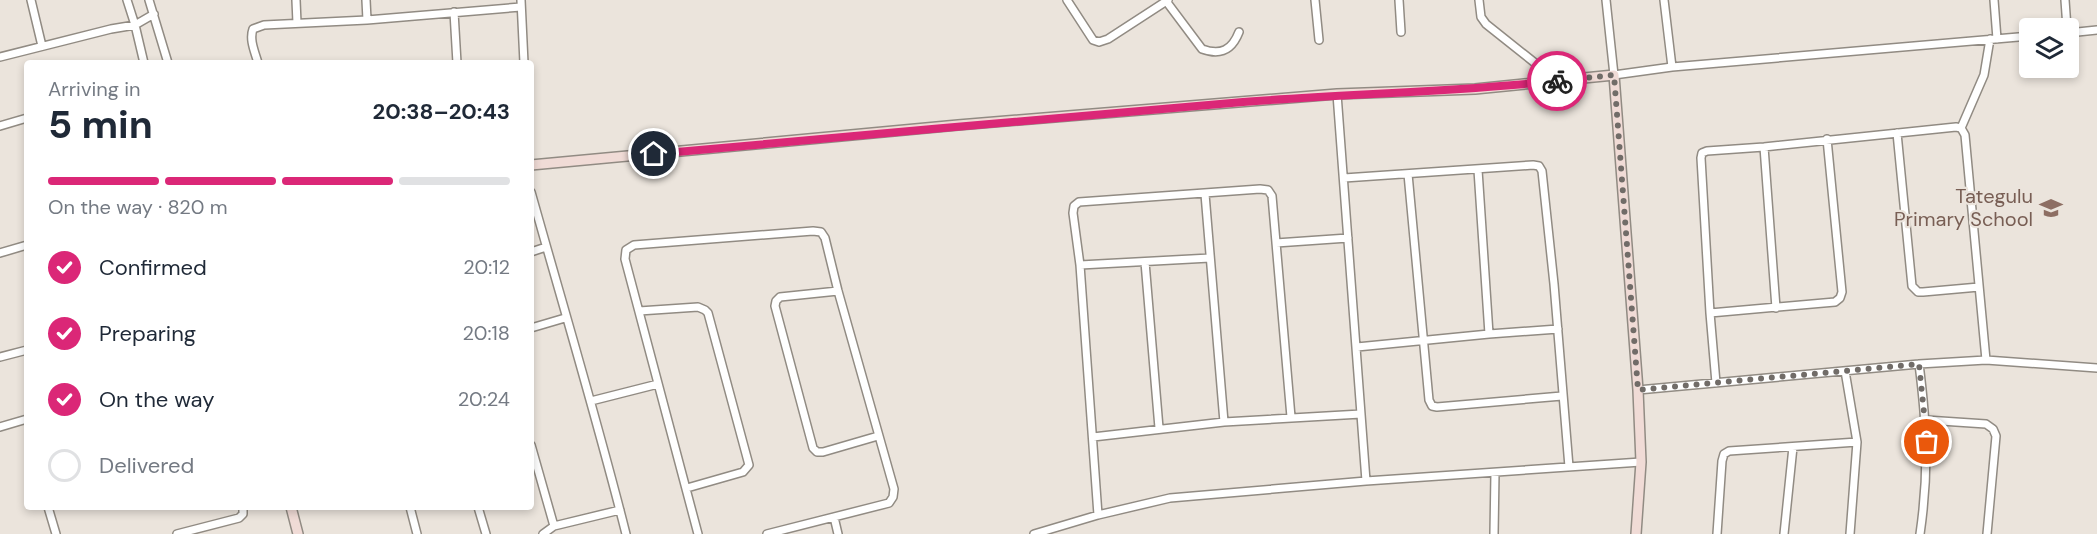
<!DOCTYPE html>
<html lang="en">
<head>
<meta charset="utf-8">
<style>
  body { margin:0; font-family:"DM Sans",sans-serif; background:#f2f2f3; color:#1f2937; height:100vh; display:flex; flex-direction:column; font-size:22px; white-space:nowrap }
  * { box-sizing:border-box; margin:0 }
  p { font-size:20px; color:#747a83 }
  .icon { flex:none; width:33px; height:33px; fill:none; stroke:currentColor; stroke-width:2; stroke-linecap:round; stroke-linejoin:round }
  .map { position:relative; flex:1; overflow:hidden }
  .panel { position:absolute; left:24px; top:60px; width:510px; height:450px; display:flex; flex-direction:column; background:#fff; border-radius:6px; box-shadow:0 3px 9px #0003 }
  .panel>* { flex:none }
  .tools { position:absolute; left:2019px; top:18px; display:grid; gap:12px }
  .tools a { display:grid; place-items:center; width:60px; height:60px; border-radius:6px; background:#fff; box-shadow:0 3px 9px #0003; font-size:30px }
  .pin { position:absolute; display:grid; place-items:center; width:51px; height:51px; color:#fff; margin:-26px; border:3px solid #fff; border-radius:50%; box-shadow:0 2px 6px #0007 }
  .courier { position:absolute; display:grid; place-items:center; width:60px; height:60px; margin:-30px; border:4px solid #db2777; border-radius:50%; background:#fff; color:#222; box-shadow:0 2px 8px #0007 }
  .headline em { font-style:normal; font-weight:700 }
  .headline div { display:flex; flex-direction:column-reverse }
  .headline { display:flex; align-items:center; justify-content:space-between; height:102px; padding:0 24px }
  h1 { font-size:39px; font-weight:700; line-height:45px }
  .bar { display:grid; grid-template-columns:repeat(4,1fr); gap:9px 6px; align-content:center; height:72px; padding:0 24px }
  .bar i { height:8px; border-radius:4px; background:#e0e1e3 }
  .bar .selected { background:#db2777 }
  .bar p { grid-column:span 4 }
  ol { padding:0 24px; list-style:none }
  li { display:flex; align-items:center; gap:18px; height:66px }
  li p { margin-inline-start:auto }
  li .icon { padding:6px; border-radius:50%; background:#db2777; color:#fff; stroke-width:4 }
  li:last-child { color:#747a83 }
  li i { width:33px; height:33px; border:3px solid #e0e1e3; border-radius:50% }
  .map>svg:first-child { display:block }
  .lines { fill:none; stroke-linecap:round; stroke-linejoin:round }
  .street-casing { stroke:#918b83; stroke-width:10 }
  .secondary-casing { stroke:#918b83; stroke-width:12 }
  .street { stroke:#fff; stroke-width:7 }
  .secondary { stroke:#f0dbd6; stroke-width:9 }
  .done { stroke:#716c68; stroke-width:6; stroke-dasharray:0 10.8 }
  .route { stroke:#db2777; stroke-width:8 }
  .labels { text-anchor:middle; stroke-width:4.5; stroke-linejoin:round; paint-order:stroke }
  .education-label { font-size:20px; fill:#785e54; stroke:#ebe4dc; text-anchor:end }
</style>
</head>
<body>
<div class="map">
<svg width="2097" height="534" viewBox="0 0 2097 534">
  <rect width="100%" height="100%" fill="#ebe4dc"/>
  <g class="lines">
    <g class="street-casing">
      <path id="street" d="M 31,0 L 42,46
        M 127,0 L 135,25 L 144,63
        M 149,0 L 168,63
        M 296,0 L 297,23
        M 366,0 L 367,20
        M 521,0 L 524,63
        M 1067,0 L 1093,40 L 1099,42 L 1108,39 L 1168,0
        M 1315,0 L 1319,40
        M 1399,0 L 1401,32
        M 1479,0 L 1481,17 L 1486,24 L 1540,67 L 1546,82
        M 1606,0 L 1614,75 L 1672,67 L 2030,36
        M 1664,0 L 1672,67
        M 1994,0 L 1997,39
        M 2065,0 L 2067,28
        M 1166,1 L 1202,49 C 1221,56 1232,50 1239,32
        M 454,12 L 457,63
        M 2068,33 L 2097,30
        M 0,57 L 111,29 L 135,25 L 154,14
        M 258,63 C 255,52 249,40 253,29 L 264,25 L 367,20 L 521,7
        M 1337,94 L 1366,481
        M 0,126 L 27,118
        M 1961,128 L 1984,75 L 1990,39
        M 1897,133 L 1912,286 L 1918,292 L 1923,292 L 1979,287
        M 1764,147 L 1776,308
        M 1478,170 L 1489,334
        M 1408,174 L 1429,400 L 1432,406 L 1437,407 L 1562,396
        M 1344,178 L 1533,165 L 1539,166 L 1542,171 L 1554,284 L 1569,467
        M 531,192 C 563,306 597,419 626,534
        M 1205,194 L 1224,422
        M 1276,243 L 1348,238
        M 531,252 L 546,247
        M 0,253 L 27,245
        M 1145,262 L 1159,428
        M 1080,265 L 1210,258
        M 838,291 L 780,297 L 776,301 L 775,306 L 813,448 L 817,452 L 823,452 L 878,436
        M 639,311 L 698,307 L 705,310 L 708,313 L 749,465 L 743,472 L 687,488
        M 1710,313 L 1835,302 L 1840,298 L 1842,292 L 1827,139
        M 531,328 L 565,318
        M 1357,347 L 1489,334 L 1558,329
        M 0,357 L 27,350
        M 1919,364 C 1927,426 1929,472 1920,534
        M 1845,371 L 1857,442 L 1850,534
        M 1716,383 L 1710,313 L 1701,158 L 1702,153 L 1707,151 L 1764,147 L 1956,127 L 1961,128 L 1965,135 L 1986,360
        M 1638,390 L 1919,364 L 1986,360 L 2097,368
        M 591,401 L 658,384
        M 1926,420 L 1986,424 L 1993,429 L 1996,436 L 1987,534
        M 0,427 L 27,419
        M 1093,437 L 1224,422 L 1361,414
        M 531,445 L 554,526
        M 48,507 L 56,534
        M 410,507 L 417,534
        M 478,507 L 486,534
        M 1098,515 L 1080,265 L 1073,213 L 1074,206 L 1079,202 L 1260,189 L 1268,190 L 1272,196 L 1291,417
        M 834,517 L 838,534
        M 177,534 L 239,518 L 243,514 L 243,507
        M 543,534 L 554,526 L 620,510
        M 698,534 L 625,259 L 626,250 L 634,245 L 813,231 L 821,232 L 825,238 L 838,291 L 894,489 L 893,497 L 889,503 L 767,534
        M 1034,534 L 1098,515 L 1170,498 L 1366,481 L 1641,462
        M 1494,534 L 1495,473
        M 1717,534 L 1722,461 L 1724,454 L 1729,451 L 1857,442
        M 1784,534 L 1793,447"/>
    </g>
    <g class="secondary-casing">
      <path id="secondary" d="M 531,165 L 958,125 L 1337,94 L 1475,89 L 1614,75 L 1638,390 L 1641,462 L 1636,534
        M 291,507 L 298,534"/>
    </g>
    <use href="#street" class="street"/>
    <use href="#secondary" class="secondary"/>
  </g>
  <g class="lines">
    <path class="done" d="M 1557,81 L 1614,75 L 1638,390 L 1919,364 L 1927,442"/>
    <path class="route" d="M 654,154 C 850,137 1047,118 1243,102 C 1348,94 1452,92 1557,81"/>
  </g>
  <defs>
    <g id="school-bare" transform="scale(1.8)"><path d="M0-5L7-2L0 1L-7-2ZM-4 1L0 2.5L4 1V4Q0 6-4 4Z" fill="#8d6e63" stroke="#ebe4dc" stroke-width="2.5" paint-order="stroke"/></g>
  </defs>
  <g fill-rule="evenodd">
    <use href="#school-bare" x="2051" y="208"/>
  </g>
  <g class="labels">
    <g class="education-label">
      <text x="2033" y="203">Tategulu<tspan x="2033" dy="23">Primary School</tspan></text>
    </g>
  </g>
</svg>
<div class="tools">
<a><svg class="icon" aria-label="layers" viewBox="0 0 24 24"><path d="M12 4l9 5-9 5-9-5zM3 14l9 5 9-5"/></svg></a>
</div>
<div class="pin" style="left:1927px;top:442px;background:#ea580c"><svg class="icon" aria-label="bag" viewBox="0 0 24 24"><path d="M5 8h14l-1 12H6zM9 8a3 3 0 0 1 6 0"/></svg></div>
<div class="pin" style="left:654px;top:154px;background:#1f2937"><svg class="icon" aria-label="home" viewBox="0 0 24 24"><path d="M3 11l9-7 9 7M6 9v11h12V9"/></svg></div>
<div class="courier" style="left:1557px;top:81px"><svg class="icon" aria-label="bike" viewBox="0 0 24 24"><circle cx="6" cy="16" r="4"/><circle cx="18" cy="16" r="4"/><path d="M6 16l4-8h5l3 8M10 8l3 8H6M13 5h3"/></svg></div>
<section class="panel">
<div class="headline"><div><h1>5 min</h1><p>Arriving in</p></div><em>20:38–20:43</em></div>
<div class="bar"><i class="selected"></i><i class="selected"></i><i class="selected"></i><i></i><p>On the way · 820 m</p></div>
<ol>
<li><svg class="icon" aria-label="check" viewBox="0 0 24 24"><path d="M5 12l5 5 9-10"/></svg>Confirmed<p>20:12</p></li>
<li><svg class="icon" aria-label="check" viewBox="0 0 24 24"><path d="M5 12l5 5 9-10"/></svg>Preparing<p>20:18</p></li>
<li><svg class="icon" aria-label="check" viewBox="0 0 24 24"><path d="M5 12l5 5 9-10"/></svg>On the way<p>20:24</p></li>
<li><i></i>Delivered</li>
</ol>
</section>
</div>
</body>
</html>
